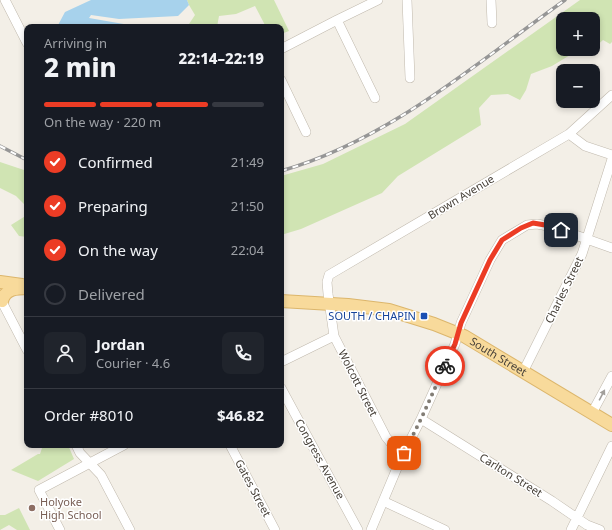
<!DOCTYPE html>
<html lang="en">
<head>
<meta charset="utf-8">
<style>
  body { margin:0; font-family:"Noto Sans",sans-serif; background:#20242c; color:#f1f3f6; height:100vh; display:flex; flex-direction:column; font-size:15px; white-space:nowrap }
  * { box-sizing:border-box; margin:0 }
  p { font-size:13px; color:#9ea1a6 }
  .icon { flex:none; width:22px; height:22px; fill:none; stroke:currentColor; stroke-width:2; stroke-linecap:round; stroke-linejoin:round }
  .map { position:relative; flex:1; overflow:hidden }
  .side { position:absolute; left:24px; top:24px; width:260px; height:424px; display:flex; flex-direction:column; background:#171b24; border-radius:8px; box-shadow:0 2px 6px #0003 }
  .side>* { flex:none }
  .fabs { position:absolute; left:556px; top:12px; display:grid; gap:8px }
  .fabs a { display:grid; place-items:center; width:44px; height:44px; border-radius:8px; background:#171b24; box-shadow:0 2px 6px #0003; font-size:20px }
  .pin { position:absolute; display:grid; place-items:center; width:34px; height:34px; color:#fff; margin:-17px; border-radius:8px; box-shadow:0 2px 6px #0006 }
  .courier { position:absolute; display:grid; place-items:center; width:40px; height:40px; margin:-20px; border:3px solid #ec3c25; border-radius:50%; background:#fff; color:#222; box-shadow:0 1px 5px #0007 }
  .headline em { font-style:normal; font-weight:800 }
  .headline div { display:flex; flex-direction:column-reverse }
  .headline { display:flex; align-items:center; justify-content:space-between; height:68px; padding:0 20px }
  h1 { font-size:26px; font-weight:800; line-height:30px }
  .bar { display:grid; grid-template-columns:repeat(4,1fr); gap:6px 4px; align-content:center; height:48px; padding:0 20px }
  .bar i { height:5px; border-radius:3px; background:#363941 }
  .bar .current { background:#ec3c25 }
  .bar p { grid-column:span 4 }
  .line { display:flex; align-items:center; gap:10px; padding:0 20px; border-top:1px solid #363941 }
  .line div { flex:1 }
  .round { display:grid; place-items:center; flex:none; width:42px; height:42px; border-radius:8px; background:#20242c }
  ol { padding:0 20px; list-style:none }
  li { display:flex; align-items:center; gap:12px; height:44px }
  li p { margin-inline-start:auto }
  li .icon { padding:4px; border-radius:50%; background:#ec3c25; color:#fff; stroke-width:4 }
  li:last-child { color:#9ea1a6 }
  li i { width:22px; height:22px; border:2px solid #363941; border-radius:50% }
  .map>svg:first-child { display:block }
  .green { fill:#d0e4b3 }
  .water { fill:#a7d2ec }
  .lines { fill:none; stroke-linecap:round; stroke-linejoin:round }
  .minor-casing { stroke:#c0b9ad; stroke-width:10 }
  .major-casing { stroke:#dcb66c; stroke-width:14 }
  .minor { stroke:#fff; stroke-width:9 }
  .major { stroke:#f8da9b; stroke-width:12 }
  .rail-casing { stroke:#969696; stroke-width:3.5 }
  .rail { stroke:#fff; stroke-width:2; stroke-dasharray:6; stroke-linecap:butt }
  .oneway { fill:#a29f9b }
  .done { stroke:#827d75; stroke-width:4; stroke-dasharray:0 7.2 }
  .route { stroke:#ec3c25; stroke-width:5 }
  .transit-dot { fill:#1a4fb4; stroke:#fff; stroke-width:1.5 }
  .education-dot { fill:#8d6e63; stroke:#fff; stroke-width:1.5 }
  .labels { text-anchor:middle; stroke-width:3; stroke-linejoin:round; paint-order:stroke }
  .street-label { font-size:11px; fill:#453f37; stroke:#fff }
  .transit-label { font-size:11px; fill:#164399; stroke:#fff; text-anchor:end }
  .education-label { font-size:11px; fill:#785e54; stroke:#fff; text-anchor:start }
</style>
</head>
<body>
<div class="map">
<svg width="612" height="530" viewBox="0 0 612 530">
  <rect width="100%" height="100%" fill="#f3efe7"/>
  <path class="green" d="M 187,0 L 274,0 L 289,31 L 281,34 L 281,27 L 266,27 L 255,6 L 236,14 L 219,16 L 217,27 L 187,27 L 195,15 L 189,5 Z
    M 580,0 L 612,0 L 612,42 L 610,44 L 603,40 L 593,49 L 593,19 L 563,19 L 563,49 L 580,49 L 552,66 L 531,74 L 526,90 L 520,100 L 508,94 L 491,95 L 479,108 L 481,125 L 398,176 L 382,193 L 301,229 L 281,235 L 281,176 L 323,164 L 405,124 Z
    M 0,162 L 27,171 L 27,207 L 16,196 L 0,188 Z
    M 27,215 L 27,237 L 19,236 L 11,225 Z
    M 43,445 L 68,445 L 74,459 L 38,481 L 11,470 L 38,454 L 40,454 Z
    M 19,508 L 30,530 L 17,530 L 9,525 L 0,530 L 0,515 L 5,515 Z"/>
  <path class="water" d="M 91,0 L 187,0 L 189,5 L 178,16 L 119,19 L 91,15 L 89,18 L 141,27 L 57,27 L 65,12 Z"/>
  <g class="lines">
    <g class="minor-casing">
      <path id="minor" d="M 5,0 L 27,43
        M 407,0 L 410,78
        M 491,0 L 492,23
        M 337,20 L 375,98
        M 281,49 L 337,20 L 378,0
        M 281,80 L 306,132
        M 569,134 L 585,146 L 612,155
        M 0,298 L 27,350
        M 281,362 L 334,336
        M 523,372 L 582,254 L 612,159
        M 281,388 L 358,530
        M 592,413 L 612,376
        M 421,419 L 552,501 L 587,525 L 600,530
        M 76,445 L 80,453 L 101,475 L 130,530
        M 230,445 L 275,530
        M 404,453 L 394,447 L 386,437 L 334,336 L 328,294 L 327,282 L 329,275 L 569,134 L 612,95
        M 383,501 L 445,530
        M 60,530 L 39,490 L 124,445
        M 371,530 L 402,456 L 421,419 L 455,344 L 461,323 L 490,260 L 502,240 L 527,225 L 537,224 L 553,227 L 612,248
        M 571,530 L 612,446"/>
    </g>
    <g class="major-casing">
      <g id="major">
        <path d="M 0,282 L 22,285"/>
        <path d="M 2,301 C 5,289 16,288 27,288"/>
        <path id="s1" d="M 281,301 L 348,305 L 389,310 L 434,324 L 464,336 L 612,425"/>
      </g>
    </g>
    <use href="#minor" class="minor"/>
    <use href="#major" class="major"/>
    <g class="rail-casing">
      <path id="rail" d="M 0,146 L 27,160
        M 281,171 C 389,140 475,64 565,0"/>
    </g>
    <use href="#rail" class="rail"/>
  </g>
  <defs><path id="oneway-solid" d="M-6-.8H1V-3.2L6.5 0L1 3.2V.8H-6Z"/></defs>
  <use class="oneway" href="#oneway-solid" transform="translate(602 395) rotate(-62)"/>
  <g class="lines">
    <path class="done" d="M 404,453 L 421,419 L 445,366"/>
    <path class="route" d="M 445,366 L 455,344 L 461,323 L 490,260 L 502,240 L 521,228 L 533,223 L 545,225 L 561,230"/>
  </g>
  <rect class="transit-dot" x="420" y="312" width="8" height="8" rx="2"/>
  <circle class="education-dot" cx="32" cy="508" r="4"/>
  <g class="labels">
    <g class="street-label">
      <text transform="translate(461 197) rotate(-31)" y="4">Brown Avenue</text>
      <text transform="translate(564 290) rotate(-64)" y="4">Charles Street</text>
      <text dy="4" stroke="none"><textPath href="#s1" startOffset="228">South Street</textPath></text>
      <text transform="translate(358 383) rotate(63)" y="4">Wolcott Street</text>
      <text transform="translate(320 459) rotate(61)" y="4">Congress Avenue</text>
      <text transform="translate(511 475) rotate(32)" y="4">Carlton Street</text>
      <text transform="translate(253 488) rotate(62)" y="4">Gates Street</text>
    </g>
    <g class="transit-label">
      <text x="416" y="320">SOUTH / CHAPIN</text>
    </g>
    <g class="education-label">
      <text x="40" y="506">Holyoke<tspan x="40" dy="13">High School</tspan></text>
    </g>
  </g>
</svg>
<div class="fabs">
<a>+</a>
<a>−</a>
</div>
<div class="pin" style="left:404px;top:453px;background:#ea580c"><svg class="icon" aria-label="bag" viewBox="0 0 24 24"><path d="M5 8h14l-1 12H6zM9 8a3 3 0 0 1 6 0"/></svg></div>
<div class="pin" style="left:561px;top:230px;background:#1f2937"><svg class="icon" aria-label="home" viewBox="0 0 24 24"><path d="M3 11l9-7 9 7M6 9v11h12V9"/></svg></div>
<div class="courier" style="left:445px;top:366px"><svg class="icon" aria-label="bike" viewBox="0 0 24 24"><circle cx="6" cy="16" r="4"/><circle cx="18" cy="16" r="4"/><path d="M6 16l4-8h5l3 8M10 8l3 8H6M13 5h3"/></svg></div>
<section class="side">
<div class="headline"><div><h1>2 min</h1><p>Arriving in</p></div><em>22:14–22:19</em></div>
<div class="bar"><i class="current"></i><i class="current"></i><i class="current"></i><i></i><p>On the way · 220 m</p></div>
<ol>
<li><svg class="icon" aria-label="check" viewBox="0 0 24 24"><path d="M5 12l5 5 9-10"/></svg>Confirmed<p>21:49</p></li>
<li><svg class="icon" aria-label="check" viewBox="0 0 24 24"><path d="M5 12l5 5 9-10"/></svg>Preparing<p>21:50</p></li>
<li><svg class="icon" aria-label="check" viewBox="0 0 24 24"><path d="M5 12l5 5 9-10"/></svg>On the way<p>22:04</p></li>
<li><i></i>Delivered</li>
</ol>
<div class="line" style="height:72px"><a class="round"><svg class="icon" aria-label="person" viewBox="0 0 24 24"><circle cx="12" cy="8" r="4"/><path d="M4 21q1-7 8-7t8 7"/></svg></a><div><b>Jordan</b><p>Courier · 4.6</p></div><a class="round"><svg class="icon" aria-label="phone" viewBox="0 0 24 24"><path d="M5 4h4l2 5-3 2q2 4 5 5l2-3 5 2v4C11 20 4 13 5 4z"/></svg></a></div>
<div class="line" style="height:52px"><div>Order #8010</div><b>$46.82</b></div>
</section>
</div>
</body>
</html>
